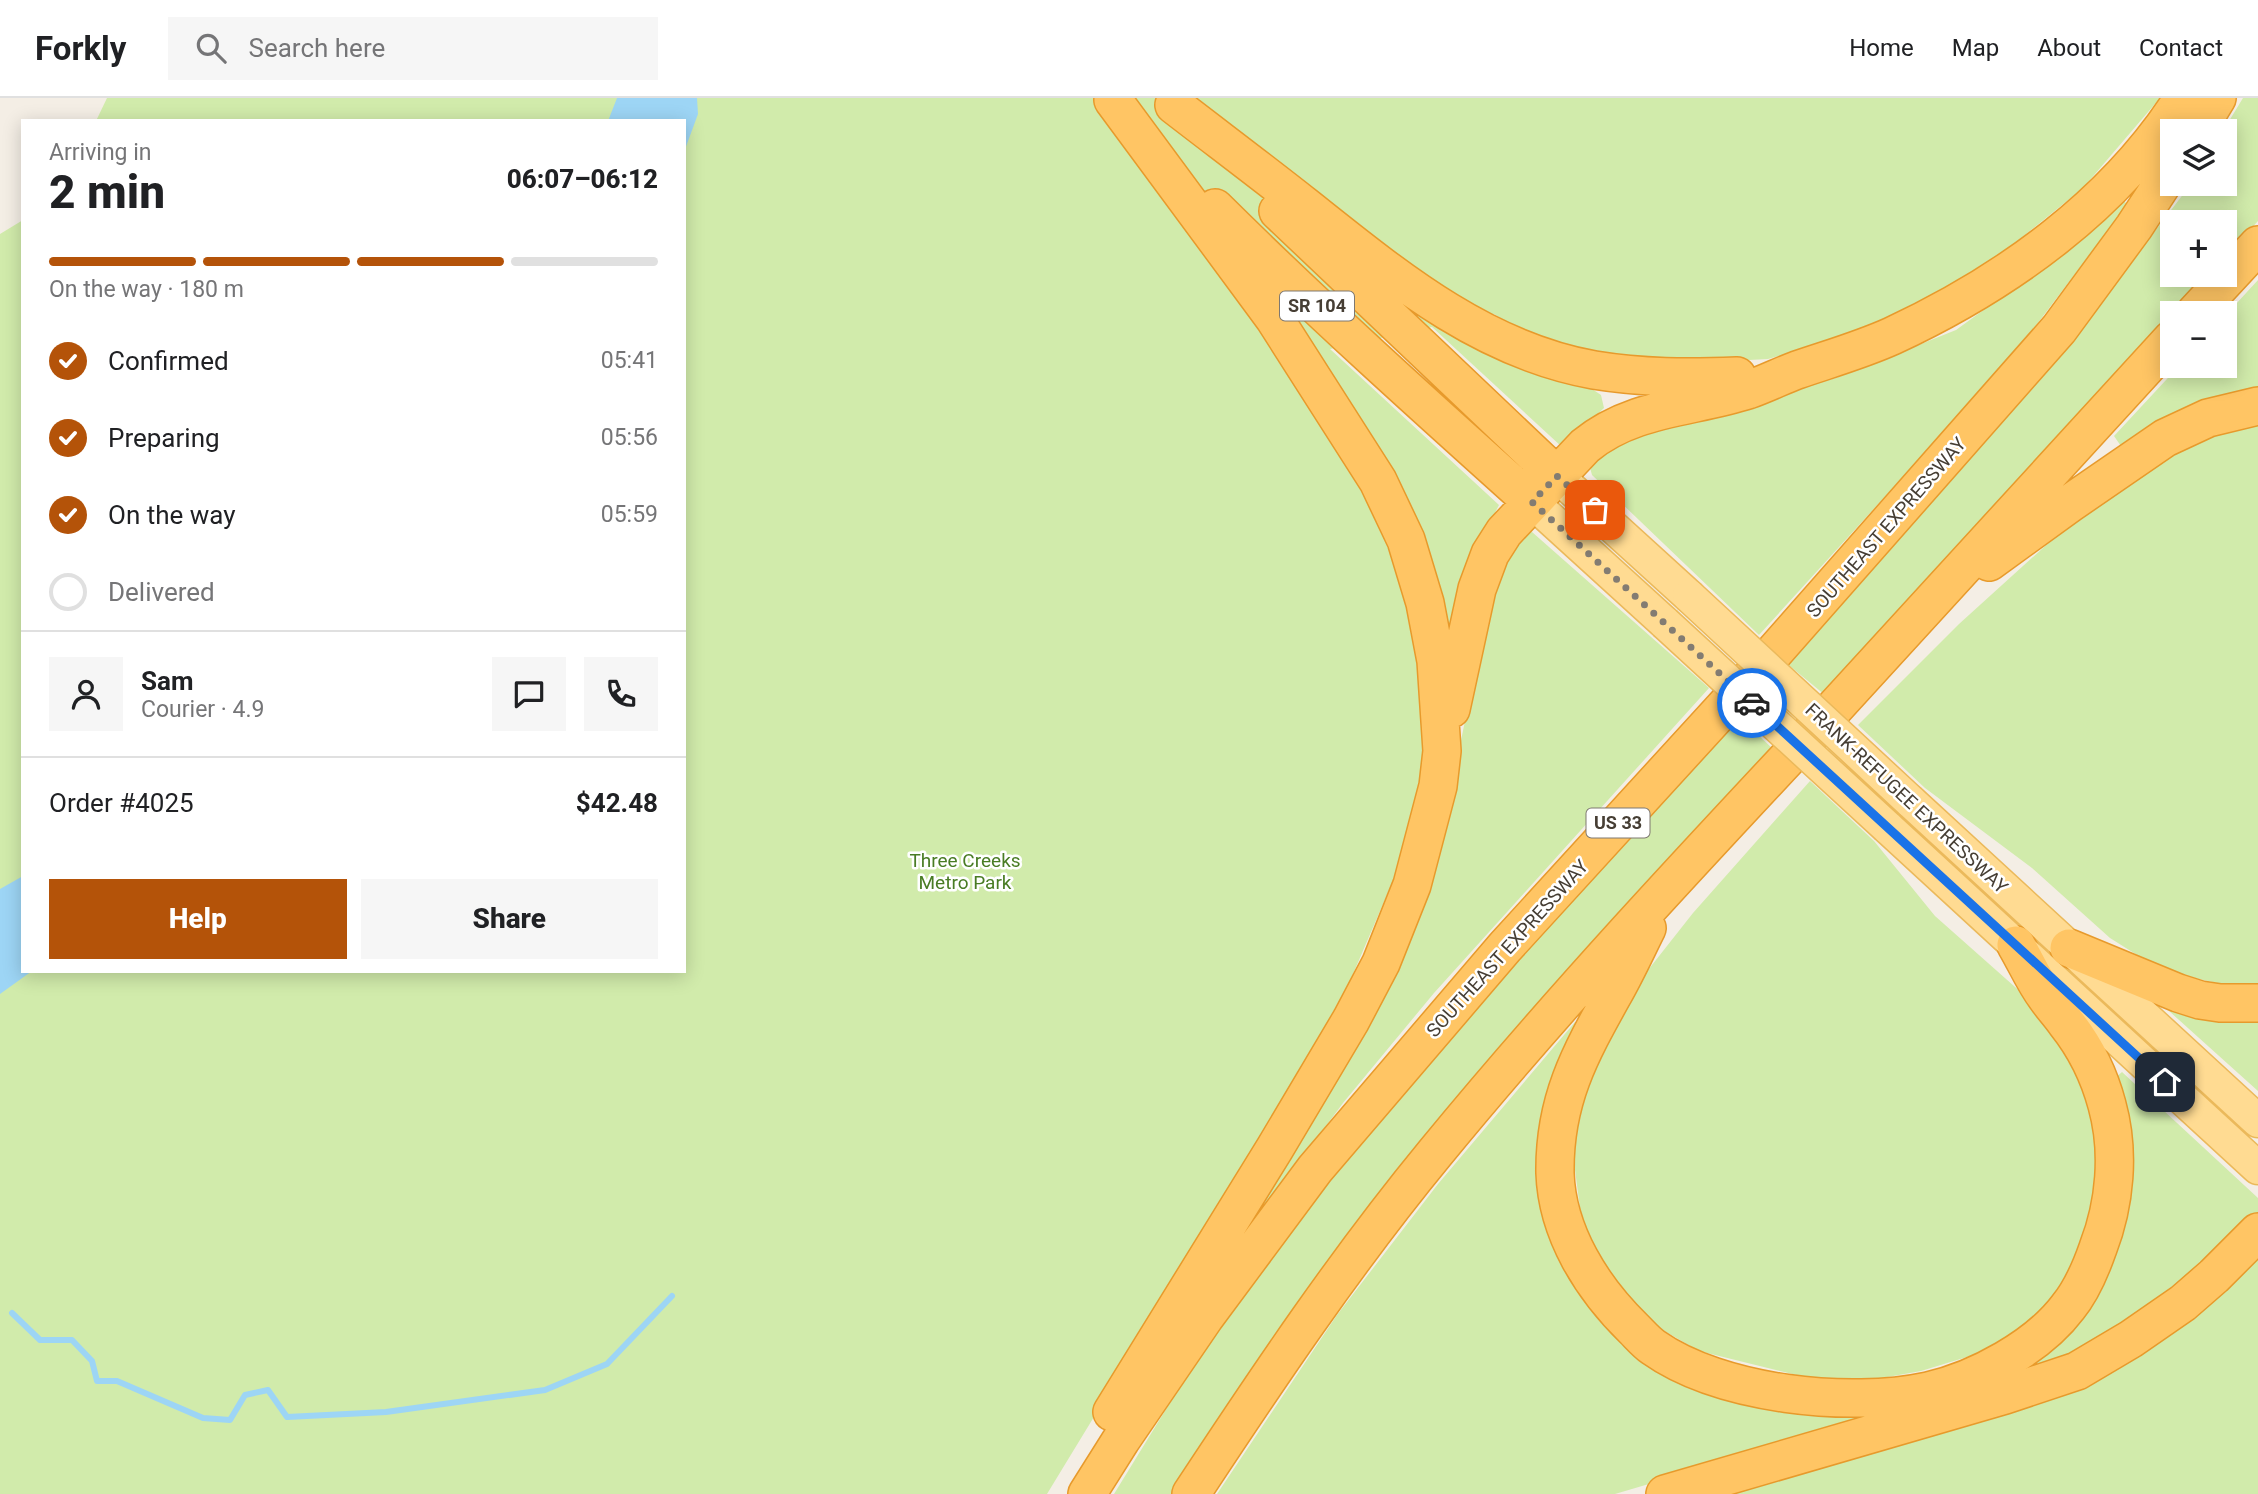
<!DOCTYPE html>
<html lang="en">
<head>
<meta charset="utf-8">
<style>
  body { margin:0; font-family:Roboto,sans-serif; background:#f6f6f6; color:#202124; height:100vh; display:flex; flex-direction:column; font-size:26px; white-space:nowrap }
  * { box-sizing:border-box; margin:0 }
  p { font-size:23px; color:#757577 }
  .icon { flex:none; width:38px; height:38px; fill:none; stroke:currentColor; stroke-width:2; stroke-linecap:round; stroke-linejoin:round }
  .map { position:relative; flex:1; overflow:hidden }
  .side { position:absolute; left:21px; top:21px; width:665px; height:854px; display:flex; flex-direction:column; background:#fff; border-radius:0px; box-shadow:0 4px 18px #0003 }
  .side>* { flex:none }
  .fabs { position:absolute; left:2160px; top:21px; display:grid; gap:14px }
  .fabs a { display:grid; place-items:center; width:77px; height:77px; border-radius:0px; background:#fff; box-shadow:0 4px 18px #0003; font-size:35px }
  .pin { position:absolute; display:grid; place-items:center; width:60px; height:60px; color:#fff; margin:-30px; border-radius:14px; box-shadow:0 4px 10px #0006 }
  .courier { position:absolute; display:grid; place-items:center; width:70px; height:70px; margin:-35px; border:5px solid #1a73e8; border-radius:50%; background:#fff; color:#222; box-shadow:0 2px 9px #0007 }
  .head em { font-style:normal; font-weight:800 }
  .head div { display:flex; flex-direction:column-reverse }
  .head { display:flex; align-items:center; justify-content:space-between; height:119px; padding:0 28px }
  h1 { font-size:46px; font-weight:800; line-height:52px }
  .bar { display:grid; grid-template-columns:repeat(4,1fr); gap:10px 7px; align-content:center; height:84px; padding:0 28px }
  .bar i { height:9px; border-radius:5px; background:#e0e0e0 }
  .bar .selected { background:#b45309 }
  .bar p { grid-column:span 4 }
  .line { display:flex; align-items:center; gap:18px; padding:0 28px; border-top:2px solid #e0e0e0 }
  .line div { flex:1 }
  .round { display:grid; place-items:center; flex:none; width:74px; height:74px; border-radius:0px; background:#f6f6f6 }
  ol { padding:0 28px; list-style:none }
  li { display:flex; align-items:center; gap:21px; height:77px }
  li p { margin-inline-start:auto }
  li .icon { padding:7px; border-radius:50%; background:#b45309; color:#fff; stroke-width:4 }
  li:last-child { color:#757577 }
  li i { width:38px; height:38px; border:4px solid #e0e0e0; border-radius:50% }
  .primary-button { display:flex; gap:14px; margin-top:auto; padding:14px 28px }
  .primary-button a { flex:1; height:80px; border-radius:0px; background:#b45309; color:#fff; font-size:28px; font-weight:800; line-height:80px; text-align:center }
  .primary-button a+a { background:#f6f6f6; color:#202124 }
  header { display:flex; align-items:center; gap:42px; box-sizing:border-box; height:98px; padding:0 35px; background:#fff; border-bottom:2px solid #e0e0e0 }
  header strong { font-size:33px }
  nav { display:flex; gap:38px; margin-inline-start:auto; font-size:24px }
  .search { width:490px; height:63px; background:#f6f6f6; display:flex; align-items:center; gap:18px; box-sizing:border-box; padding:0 24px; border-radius:0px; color:#757577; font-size:26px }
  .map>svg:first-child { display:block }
  .green { fill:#d1ebab }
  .water { fill:#9dd5f5 }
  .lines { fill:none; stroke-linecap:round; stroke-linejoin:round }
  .stream { stroke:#9dd5f5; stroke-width:6 }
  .major-casing { stroke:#ebb95b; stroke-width:35 }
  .highway-casing { stroke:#e79a2c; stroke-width:40 }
  .major { stroke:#ffdb92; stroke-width:32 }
  .highway { stroke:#ffc564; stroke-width:37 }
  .major-bridge-casing { stroke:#ebb95b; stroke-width:35; stroke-linecap:butt }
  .major-bridge { stroke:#ffdb92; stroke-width:32 }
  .done { stroke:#837c72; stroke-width:7; stroke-dasharray:0 12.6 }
  .route { stroke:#1a73e8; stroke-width:9 }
  .labels { text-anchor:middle; stroke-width:5; stroke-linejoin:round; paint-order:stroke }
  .shield { fill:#fff; stroke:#7e7871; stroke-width:2 }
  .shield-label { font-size:18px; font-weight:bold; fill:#463e34 }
  .street-label { font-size:19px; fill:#463e34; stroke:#fff }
  .park-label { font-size:19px; fill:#497c24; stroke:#fff }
</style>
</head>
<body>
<header>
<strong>Forkly</strong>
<div class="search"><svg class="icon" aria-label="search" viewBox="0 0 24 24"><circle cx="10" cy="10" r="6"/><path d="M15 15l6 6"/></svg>Search here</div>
<nav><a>Home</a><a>Map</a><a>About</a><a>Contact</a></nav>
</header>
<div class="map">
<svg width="2258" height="1396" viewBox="0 0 2258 1396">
  <rect width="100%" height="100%" fill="#f4eee5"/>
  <path class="green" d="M 107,0 L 2160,0 L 2083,90 L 2005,153 L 1908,212 L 1839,241 L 1768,261 L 1691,265 L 1593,257 L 1512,227 L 1494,216 L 1451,225 L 1574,279 L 1601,297 L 1604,310 L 1562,349 L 1432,229 L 1330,251 L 1499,407 L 1471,461 L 1448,539 L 1431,460 L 1394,381 L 1381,420 L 1411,495 L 1427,603 L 1425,677 L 1395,778 L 1335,918 L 1223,1107 L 1047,1396 L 0,1396 L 0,136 L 23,122 L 23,873 L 684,873 L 684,23 L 96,23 Z
    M 2243,0 L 2258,0 L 2258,123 L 2224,160 L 2224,124 L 2172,124 L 2172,177 L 2209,177 L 1825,597 L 1785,564 L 1974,356 L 2060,257 L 2191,86 L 2224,86 L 2223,33 Z
    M 2121,102 L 2128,106 L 2034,230 L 1941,337 L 1759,537 L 1592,377 L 1589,366 L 1625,336 L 1836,280 L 1956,232 L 2036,174 Z
    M 2258,182 L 2258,293 L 2123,351 L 2114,338 L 2179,268 L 2224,268 L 2224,219 Z
    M 2258,320 L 2258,886 L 2226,887 L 2181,877 L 2145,862 L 2110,840 L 2032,770 L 1925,690 L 1858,627 L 1959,526 L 2075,421 L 2172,347 Z
    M 1532,434 L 1709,590 L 1434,895 L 1343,1005 L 1230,1157 L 1443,732 L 1473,583 L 1505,451 L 1516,438 Z
    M 1736,616 L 1773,651 L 1174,1396 L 1114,1396 L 1168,1308 L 1261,1170 L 1376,1019 Z
    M 1810,683 L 1874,743 L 1935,818 L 2032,904 L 2083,975 L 2100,1053 L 2089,1135 L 2066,1183 L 2036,1217 L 2011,1239 L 1980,1255 L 1921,1273 L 1882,1280 L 1809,1280 L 1699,1253 L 1661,1231 L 1635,1207 L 1606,1170 L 1589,1144 L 1580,1110 L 1572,1049 L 1585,978 L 1637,886 L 1693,815 Z
    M 2149,895 L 2258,914 L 2258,993 Z
    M 1575,924 L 1582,928 L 1546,1077 L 1637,1248 L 1893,1314 L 1615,1396 L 1217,1396 L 1337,1217 L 1438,1086 Z
    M 2122,974 L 2258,1100 L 2258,1115 L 2215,1160 L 2173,1195 L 2078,1253 L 2016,1277 L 2081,1206 L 2114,981 Z
    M 2258,1155 L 2258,1396 L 1714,1396 L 2024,1303 Z"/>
  <path class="water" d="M 617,0 L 697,0 L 698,16 L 684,54 L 684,23 L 608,23 Z
    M 23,778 L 23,873 L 32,873 L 0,896 L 0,791 Z"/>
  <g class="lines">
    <path class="stream" d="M 12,1215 L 40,1242 L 72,1242 L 92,1263 L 97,1283 L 117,1283 L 203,1320 L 230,1322 L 245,1297 L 268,1292 L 287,1319 L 386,1314 L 545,1292 L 607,1266 L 672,1198"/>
    <g class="major-casing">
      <path id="major" d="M 1557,378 L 1689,498
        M 1532,404 L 1665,525
        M 1910,703 L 2258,1023
        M 1887,729 L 2258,1070"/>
    </g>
    <g class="highway-casing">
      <path id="highway" d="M 1174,7 C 1218,41 1262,74 1305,108 C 1392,177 1481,252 1594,272 C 1643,280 1688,280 1737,278
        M 2197,33 L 2217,0
        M 1215,110 C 1318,212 1425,308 1532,404
        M 1278,113 L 1557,378
        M 2195,215 L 2258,147
        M 1989,464 L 2069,406 L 2165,340 L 2208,320 L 2258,308
        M 1451,611 L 1477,491 L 1490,456 L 1504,434 L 1585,348 C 1632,309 1692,310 1748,292 C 1765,286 1781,278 1797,272 C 1829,261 1861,252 1892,238 C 2006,185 2115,107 2183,0
        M 1647,830 C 1636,852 1626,874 1614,895 C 1580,956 1554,1002 1555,1075 C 1557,1135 1592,1190 1634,1231 C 1640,1237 1646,1244 1653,1249 C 1721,1297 1849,1310 1928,1293 C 1977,1282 2038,1249 2068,1209 C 2082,1192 2091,1170 2098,1150 C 2115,1106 2120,1054 2107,1007 C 2099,977 2086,950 2066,925 C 2060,916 2052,908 2046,899 C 2034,883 2026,864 2016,847
        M 2069,850 L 2178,895 L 2200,902 L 2220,905 L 2258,905
        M 1112,1314 L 1275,1050 L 1351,922 L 1381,865 L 1412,787 L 1438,688 L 1442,653 L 1436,563 L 1425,505 L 1406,442 L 1378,383 L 1274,220 L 1113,2
        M 1087,1396 L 1121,1342 L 1205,1219 L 1315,1071 L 1505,849 L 1761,569 L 2059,231 L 2134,129 L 2172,71
        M 1191,1396 C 1268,1279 1346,1163 1435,1055 C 1559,904 1693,761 1827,618 C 1942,493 2057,367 2172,241
        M 1665,1396 L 2005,1297 L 2077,1273 L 2131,1241 L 2183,1205 L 2214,1178 L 2258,1134"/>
    </g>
    <use href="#major" class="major"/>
    <use href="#highway" class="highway"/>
    <g class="major-bridge-casing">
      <path id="major-bridge" d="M 1689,498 L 1910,703
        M 1665,525 L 1887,729"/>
    </g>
    <use href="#major-bridge" class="major-bridge"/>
  </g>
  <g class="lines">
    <path class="done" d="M 1595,412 L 1557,378 L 1532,404 L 1752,605"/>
    <path class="route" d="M 1752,605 L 2165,984"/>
  </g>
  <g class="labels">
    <g class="shield">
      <rect x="1280" y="193.5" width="74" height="29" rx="5"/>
      <rect x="1586.5" y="710.5" width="63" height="29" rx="5"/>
    </g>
    <g class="shield-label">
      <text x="1317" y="214">SR 104</text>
      <text x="1618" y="731">US 33</text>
    </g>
    <g class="street-label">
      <text transform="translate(1886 429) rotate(-49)" y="7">SOUTHEAST EXPRESSWAY</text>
      <text transform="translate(1907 700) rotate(43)" y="7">FRANK-REFUGEE EXPRESSWAY</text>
      <text transform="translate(1507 850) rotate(-48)" y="7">SOUTHEAST EXPRESSWAY</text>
    </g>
    <g class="park-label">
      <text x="965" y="769">Three Creeks<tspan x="965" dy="22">Metro Park</tspan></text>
    </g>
  </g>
</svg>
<div class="fabs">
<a><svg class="icon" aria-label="layers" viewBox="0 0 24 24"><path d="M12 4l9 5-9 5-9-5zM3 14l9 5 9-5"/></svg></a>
<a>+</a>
<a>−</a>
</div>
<div class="pin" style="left:1595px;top:412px;background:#ea580c"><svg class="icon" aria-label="bag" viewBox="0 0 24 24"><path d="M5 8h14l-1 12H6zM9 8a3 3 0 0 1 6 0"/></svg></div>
<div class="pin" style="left:2165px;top:984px;background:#1f2937"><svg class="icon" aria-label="home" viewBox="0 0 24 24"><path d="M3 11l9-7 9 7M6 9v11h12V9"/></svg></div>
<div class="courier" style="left:1752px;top:605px"><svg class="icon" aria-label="car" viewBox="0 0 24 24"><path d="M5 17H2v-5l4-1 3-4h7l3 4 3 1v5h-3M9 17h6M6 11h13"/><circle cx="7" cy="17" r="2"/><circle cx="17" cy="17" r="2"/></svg></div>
<section class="side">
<div class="head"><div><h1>2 min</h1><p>Arriving in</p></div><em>06:07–06:12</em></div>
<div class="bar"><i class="selected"></i><i class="selected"></i><i class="selected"></i><i></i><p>On the way · 180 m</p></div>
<ol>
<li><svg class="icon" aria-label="check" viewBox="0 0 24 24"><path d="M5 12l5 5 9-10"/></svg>Confirmed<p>05:41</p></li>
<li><svg class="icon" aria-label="check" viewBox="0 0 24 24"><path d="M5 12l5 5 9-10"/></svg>Preparing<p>05:56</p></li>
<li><svg class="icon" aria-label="check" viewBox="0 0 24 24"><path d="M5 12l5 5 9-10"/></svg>On the way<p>05:59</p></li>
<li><i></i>Delivered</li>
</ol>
<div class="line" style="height:126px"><a class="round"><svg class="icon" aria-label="person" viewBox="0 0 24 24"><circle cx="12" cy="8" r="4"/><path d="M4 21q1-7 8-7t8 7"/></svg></a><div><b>Sam</b><p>Courier · 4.9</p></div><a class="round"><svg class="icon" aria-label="chat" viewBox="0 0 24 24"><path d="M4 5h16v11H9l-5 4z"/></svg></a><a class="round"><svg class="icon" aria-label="phone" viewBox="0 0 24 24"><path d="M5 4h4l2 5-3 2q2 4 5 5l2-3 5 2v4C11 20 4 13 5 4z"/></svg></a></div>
<div class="line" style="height:91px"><div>Order #4025</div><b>$42.48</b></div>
<div class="primary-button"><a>Help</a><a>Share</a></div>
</section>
</div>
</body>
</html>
